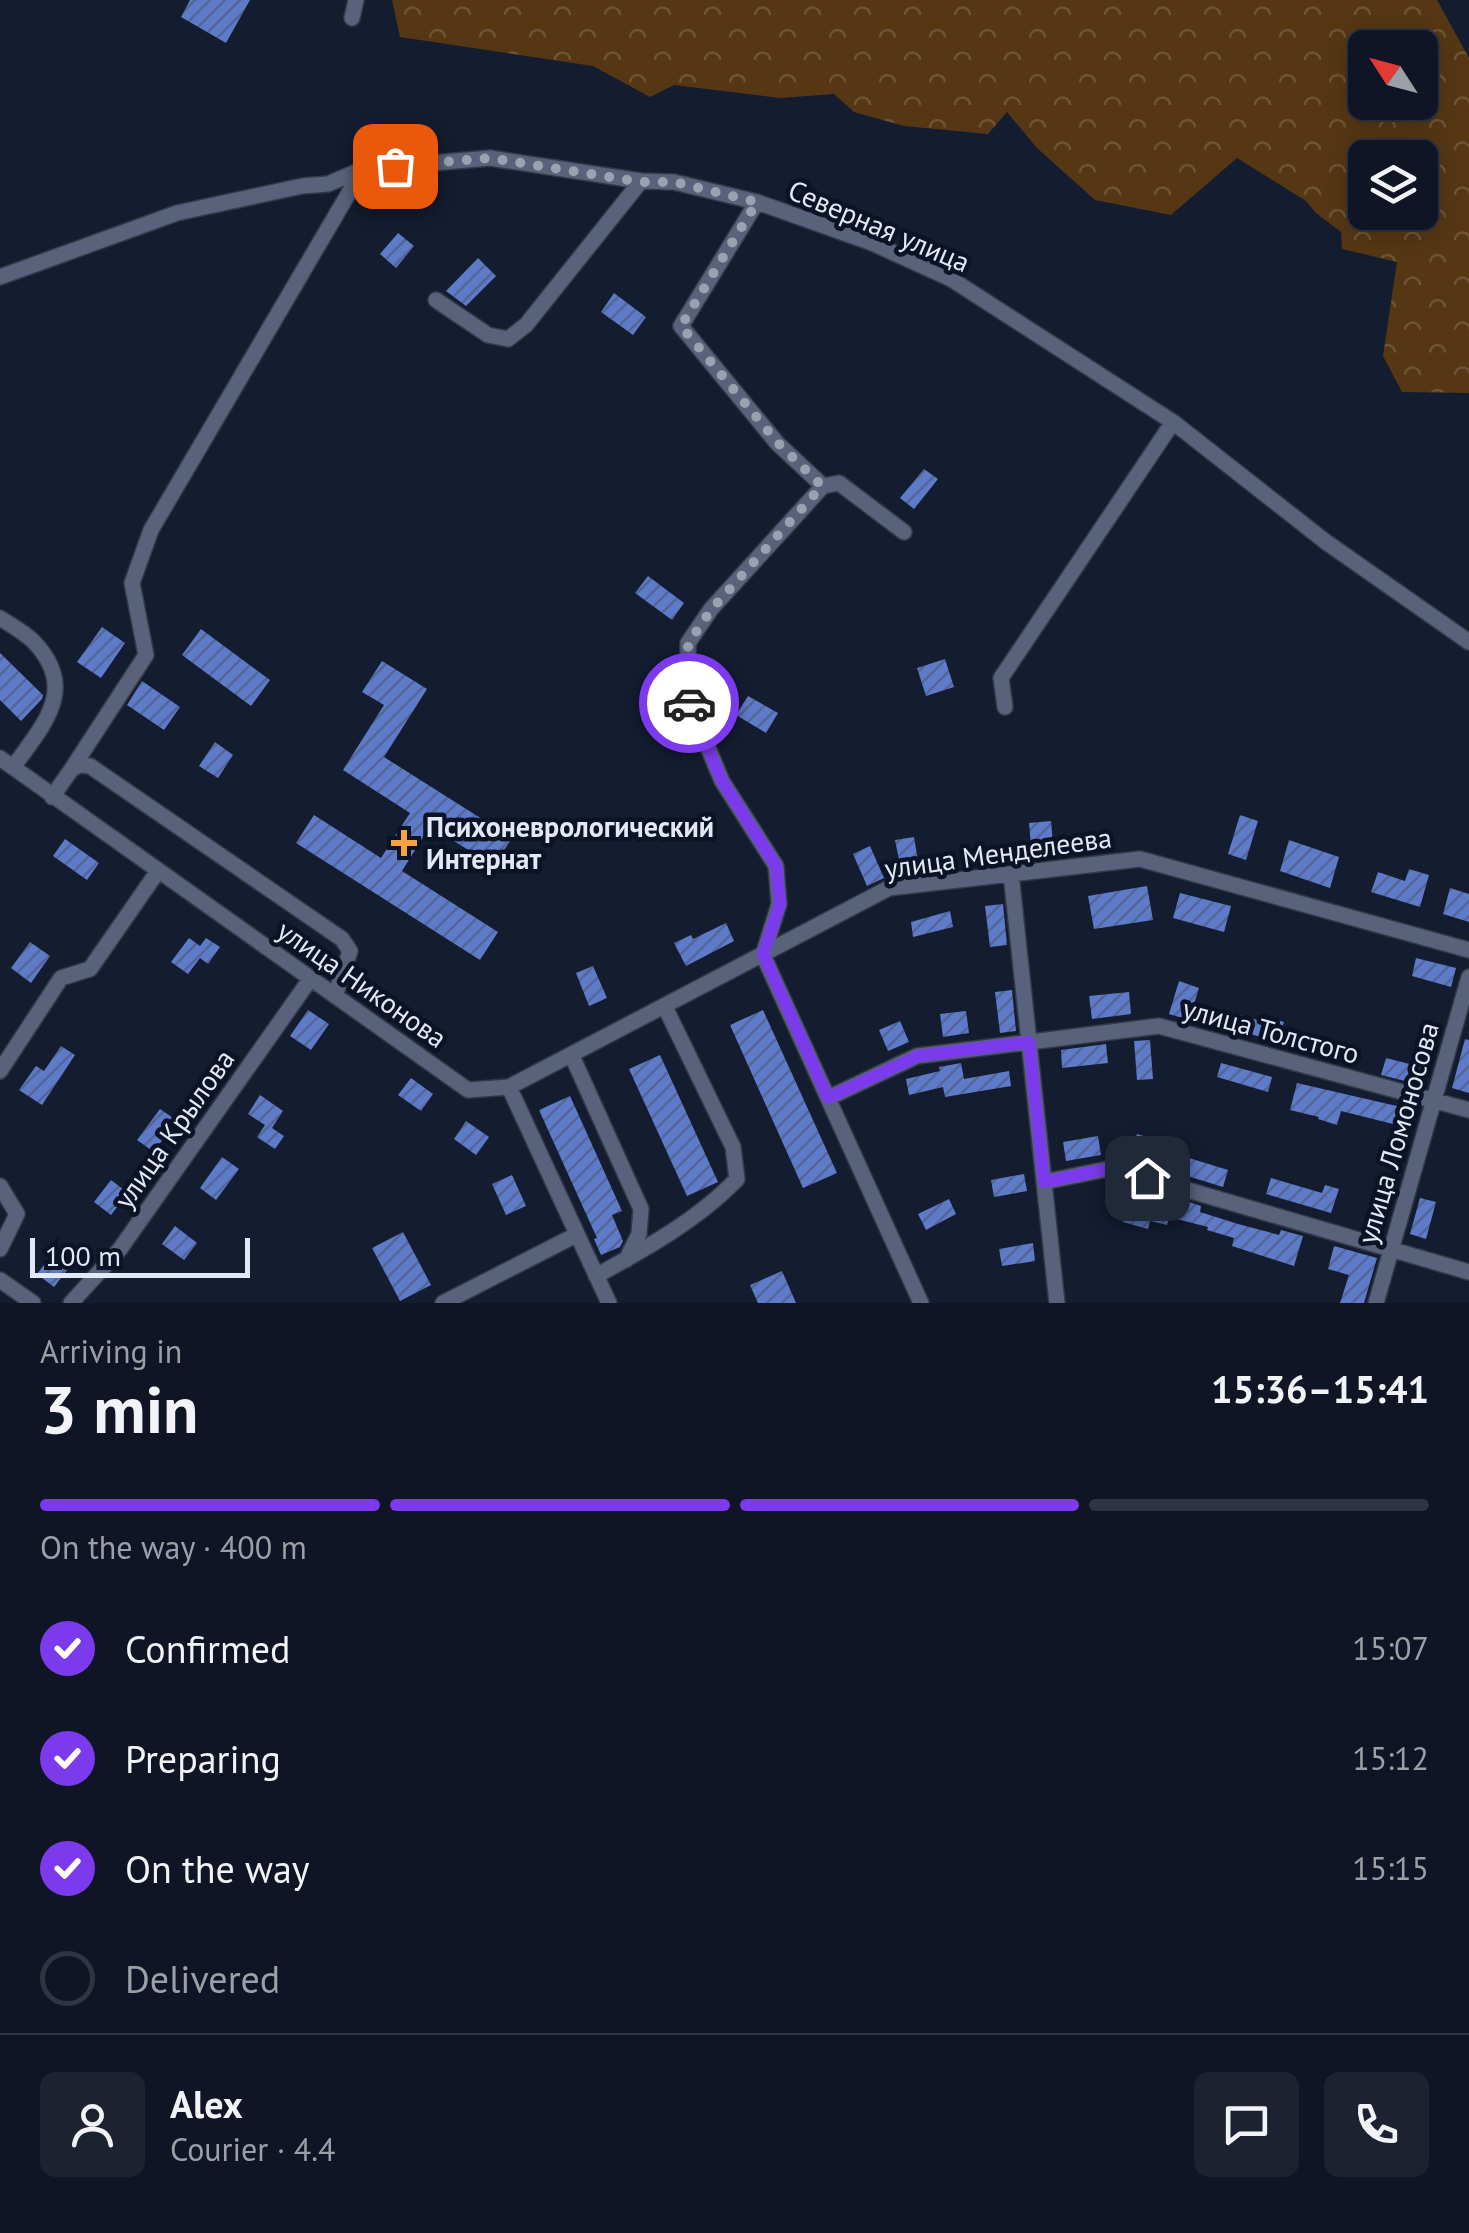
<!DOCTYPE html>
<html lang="en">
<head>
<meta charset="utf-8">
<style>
  body { margin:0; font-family:"PT Sans",sans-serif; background:#1d2231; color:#f1f3f6; height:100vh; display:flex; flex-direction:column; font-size:38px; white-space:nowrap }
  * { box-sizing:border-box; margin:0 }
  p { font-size:32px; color:#9b9fa6 }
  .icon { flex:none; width:55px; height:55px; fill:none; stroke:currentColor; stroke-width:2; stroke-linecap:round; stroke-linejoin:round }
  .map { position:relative; height:1303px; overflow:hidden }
  .details { display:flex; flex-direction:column; background:#0f1524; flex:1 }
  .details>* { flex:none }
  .needle { width:65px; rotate:306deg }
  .tools { position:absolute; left:1348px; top:30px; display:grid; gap:20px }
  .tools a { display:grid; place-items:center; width:90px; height:90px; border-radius:15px; background:#0f1524; box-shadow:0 5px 25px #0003,0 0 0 2px #2f3441; font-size:50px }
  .scale { position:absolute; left:30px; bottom:25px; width:220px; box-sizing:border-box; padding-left:10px; border:5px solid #e2e8f6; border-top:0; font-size:28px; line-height:35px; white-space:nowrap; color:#e2e8f6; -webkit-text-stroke:8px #0c1326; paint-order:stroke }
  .pin { position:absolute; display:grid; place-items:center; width:85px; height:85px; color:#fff; margin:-42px; border-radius:20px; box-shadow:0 5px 15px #0006 }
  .courier { position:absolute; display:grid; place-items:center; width:100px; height:100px; margin:-50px; border:8px solid #7c3aed; border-radius:50%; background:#fff; color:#222; box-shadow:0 2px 12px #0007 }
  .headline em { font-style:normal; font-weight:700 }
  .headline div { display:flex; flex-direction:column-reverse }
  .headline { display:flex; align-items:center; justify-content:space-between; height:170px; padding:0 40px }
  h1 { font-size:65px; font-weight:700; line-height:75px }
  .bar { display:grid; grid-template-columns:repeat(4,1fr); gap:15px 10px; align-content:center; height:120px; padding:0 40px }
  .bar i { height:12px; border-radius:8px; background:#2f3441 }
  .bar .current { background:#7c3aed }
  .bar p { grid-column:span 4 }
  .line { display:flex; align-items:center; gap:25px; padding:0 40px; border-top:2px solid #2f3441 }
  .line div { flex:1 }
  .round { display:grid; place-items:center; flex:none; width:105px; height:105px; border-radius:15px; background:#1d2231 }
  ol { padding:0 40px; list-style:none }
  li { display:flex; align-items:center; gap:30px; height:110px }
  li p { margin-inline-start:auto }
  li .icon { padding:10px; border-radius:50%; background:#7c3aed; color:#fff; stroke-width:4 }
  li:last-child { color:#9b9fa6 }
  li i { width:55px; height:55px; border:5px solid #2f3441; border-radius:50% }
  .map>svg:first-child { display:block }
  .forest { fill:url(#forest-crowns); fill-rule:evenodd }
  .building { fill:url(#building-hatch) }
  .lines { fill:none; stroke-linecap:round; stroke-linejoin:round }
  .minor-casing { stroke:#343849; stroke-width:18 }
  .minor { stroke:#58627a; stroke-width:15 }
  .done { stroke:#9aa1b1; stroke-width:10; stroke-dasharray:0 18 }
  .route { stroke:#7c3aed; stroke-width:12 }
  .poi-dot { fill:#f3a443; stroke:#0c1326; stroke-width:4 }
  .labels { text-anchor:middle; stroke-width:9; stroke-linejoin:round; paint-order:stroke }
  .street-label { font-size:28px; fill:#e2e8f6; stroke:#0c1326 }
  .poi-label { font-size:28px; font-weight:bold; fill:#e2e8f6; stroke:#0c1326; text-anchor:start }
</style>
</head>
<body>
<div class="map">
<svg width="1469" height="1303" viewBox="0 0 1469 1303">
  <defs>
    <pattern id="forest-crowns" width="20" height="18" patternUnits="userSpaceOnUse" patternTransform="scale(2.5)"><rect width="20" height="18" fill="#553714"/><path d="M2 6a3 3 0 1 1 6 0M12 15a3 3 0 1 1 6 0" fill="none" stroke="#6d5437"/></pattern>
    <pattern id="building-hatch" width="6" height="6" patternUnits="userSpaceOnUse" patternTransform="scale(2.5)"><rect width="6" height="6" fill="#5e7bca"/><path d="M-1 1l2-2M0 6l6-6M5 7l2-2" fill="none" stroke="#546697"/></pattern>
  </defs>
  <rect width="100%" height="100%" fill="#141c30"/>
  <path class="forest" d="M 392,0 L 1437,0 L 1469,58 L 1469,393 L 1402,392 L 1383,356 L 1397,262 L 1342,249 L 1341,232 L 1316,213 L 1306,201 L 1237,158 L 1171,215 L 1095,200 L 1037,148 L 1007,112 L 988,134 L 904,126 L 854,112 L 834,94 L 780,98 L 674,85 L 650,97 L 593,66 L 400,37 ZM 1365,48 L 1420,48 L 1420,102 L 1365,102 ZM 1365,158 L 1420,158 L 1420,212 L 1365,212 Z"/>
  <path class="building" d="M 190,0 L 250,0 L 226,43 L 181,17 Z
    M 398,233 L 414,246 L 396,268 L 380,254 Z
    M 478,258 L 496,276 L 466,306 L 446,291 Z
    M 614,293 L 646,317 L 633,335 L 601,312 Z
    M 924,469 L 938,479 L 914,509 L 900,498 Z
    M 648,576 L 684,603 L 672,620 L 635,593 Z
    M 102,627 L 125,643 L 101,678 L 77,662 Z
    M 201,629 L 270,680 L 251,706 L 182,655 Z
    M 0,653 L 43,695 L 42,699 L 21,721 L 0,700 Z
    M 945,659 L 954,687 L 926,696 L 917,668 Z
    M 382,661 L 427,689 L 384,757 L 512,838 L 494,866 L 430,826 L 402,871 L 498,932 L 480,960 L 296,843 L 314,815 L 381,858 L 410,813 L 343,770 L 384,705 L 362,692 Z
    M 142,681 L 180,707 L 164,730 L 127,705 Z
    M 748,696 L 778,713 L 766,733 L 736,715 Z
    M 215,742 L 233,755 L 218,778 L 199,766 Z
    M 1240,815 L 1258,821 L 1246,860 L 1228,854 Z
    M 1051,821 L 1054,855 L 1032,857 L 1029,823 Z
    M 914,837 L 919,867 L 901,870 L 895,840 Z
    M 65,839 L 99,863 L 87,880 L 53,856 Z
    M 1289,840 L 1339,857 L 1330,888 L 1280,871 Z
    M 870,846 L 884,878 L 867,886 L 853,854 Z
    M 1409,869 L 1429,875 L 1420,907 L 1371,892 L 1378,872 L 1405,881 Z
    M 1147,886 L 1153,920 L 1094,929 L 1088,896 Z
    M 1450,888 L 1469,894 L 1469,922 L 1443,914 Z
    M 1180,893 L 1231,906 L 1224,932 L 1173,918 Z
    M 1003,904 L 1007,945 L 990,947 L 985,906 Z
    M 950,911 L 953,927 L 913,937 L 911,922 Z
    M 726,923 L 734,941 L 686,966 L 674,943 L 691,935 L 693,939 Z
    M 189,938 L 200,946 L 206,938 L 220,947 L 208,964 L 200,958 L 188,974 L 171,962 Z
    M 30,942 L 50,956 L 31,983 L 11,968 Z
    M 1416,958 L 1456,968 L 1451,987 L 1412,976 Z
    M 593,966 L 607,998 L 589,1006 L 576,973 Z
    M 1179,981 L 1199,988 L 1189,1020 L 1169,1014 Z
    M 1012,990 L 1016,1031 L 1000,1033 L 995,992 Z
    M 1129,992 L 1131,1014 L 1092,1019 L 1089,996 Z
    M 308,1010 L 329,1024 L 311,1050 L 290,1036 Z
    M 763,1010 L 837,1173 L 803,1188 L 730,1025 Z
    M 966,1011 L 969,1033 L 943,1037 L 940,1014 Z
    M 1230,1012 L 1268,1023 L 1270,1018 L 1284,1022 L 1278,1042 L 1226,1027 Z
    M 900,1021 L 909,1042 L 888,1051 L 879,1030 Z
    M 1465,1039 L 1469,1040 L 1469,1093 L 1452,1088 Z
    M 1150,1040 L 1153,1079 L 1137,1080 L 1134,1041 Z
    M 1106,1044 L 1108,1063 L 1062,1068 L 1061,1050 Z
    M 61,1046 L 75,1055 L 42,1105 L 19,1090 L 36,1066 L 44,1071 Z
    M 660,1055 L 718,1182 L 687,1196 L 629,1069 Z
    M 1386,1058 L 1425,1068 L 1421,1085 L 1381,1075 Z
    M 961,1063 L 964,1079 L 1009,1071 L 1011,1086 L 945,1097 L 943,1087 L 909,1095 L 906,1079 L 940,1071 L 939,1067 Z
    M 1221,1063 L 1272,1077 L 1268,1092 L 1217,1077 Z
    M 411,1078 L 433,1094 L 421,1111 L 398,1095 Z
    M 1297,1083 L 1414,1110 L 1409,1128 L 1341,1111 L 1337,1125 L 1318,1119 L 1319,1117 L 1290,1110 Z
    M 260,1095 L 283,1111 L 272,1128 L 284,1136 L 275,1149 L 257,1137 L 265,1125 L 248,1114 Z
    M 570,1096 L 622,1211 L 612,1215 L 623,1241 L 620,1247 L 601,1255 L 594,1239 L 597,1238 L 539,1110 Z
    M 160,1109 L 176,1120 L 154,1152 L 137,1140 Z
    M 466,1121 L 489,1137 L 476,1155 L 454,1139 Z
    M 1137,1134 L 1157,1140 L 1150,1165 L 1129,1159 Z
    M 1098,1136 L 1101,1155 L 1066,1161 L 1063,1142 Z
    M 222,1157 L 239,1169 L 216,1200 L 200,1188 Z
    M 1189,1158 L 1228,1170 L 1223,1187 L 1184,1175 Z
    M 1024,1174 L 1027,1191 L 994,1197 L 991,1180 Z
    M 512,1175 L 526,1206 L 506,1215 L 492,1184 Z
    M 1271,1178 L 1322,1193 L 1325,1185 L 1339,1189 L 1331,1213 L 1266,1194 Z
    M 111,1180 L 128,1193 L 111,1215 L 94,1202 Z
    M 1131,1194 L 1184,1209 L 1186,1201 L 1201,1206 L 1200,1212 L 1238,1224 L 1279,1235 L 1281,1230 L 1303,1236 L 1294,1266 L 1232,1246 L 1234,1238 L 1207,1230 L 1208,1227 L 1169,1217 L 1167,1225 L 1150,1221 L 1148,1229 L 1123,1222 Z
    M 1420,1198 L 1436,1202 L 1426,1239 L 1410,1234 Z
    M 949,1199 L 956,1214 L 926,1230 L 918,1214 Z
    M 175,1226 L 197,1243 L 184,1260 L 162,1244 Z
    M 403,1232 L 431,1285 L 400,1301 L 372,1248 Z
    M 1033,1243 L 1035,1261 L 1002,1266 L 999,1249 Z
    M 1334,1246 L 1377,1258 L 1364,1303 L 1340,1303 L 1349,1275 L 1328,1269 Z
    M 54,1252 L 71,1265 L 54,1287 L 37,1274 Z
    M 782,1271 L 796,1303 L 758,1303 L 750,1285 Z"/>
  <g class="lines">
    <g class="minor-casing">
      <path id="minor" d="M 352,18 L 356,0
        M 757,202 L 681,326 L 777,443 L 823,486 L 711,609 L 688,643 L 688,700 L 722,781 L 776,866 L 779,904 L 763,955 L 921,1303
        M 0,277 L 177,213 L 302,186 L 328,184 L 363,169 L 490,158 L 641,181 L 674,182 L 757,202 L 872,243 L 951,279 L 1173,422 L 1326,542 L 1469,642
        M 436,300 L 488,335 L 508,339 L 526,325 L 641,181
        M 823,486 L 839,483 L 904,532
        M 0,618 C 11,625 24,632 33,641 C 79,688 44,724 14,766
        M 1005,707 L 1001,678 L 1173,422
        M 0,758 L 468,1090 L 509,1087 L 609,1303
        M 71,770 L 146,655 L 132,583 L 151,530 L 363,169
        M 52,797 L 71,770 L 79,765 L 90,766 L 342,939 L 350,951 L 335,996
        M 1011,874 L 1057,1303
        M 572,1056 L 641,1209 L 639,1234 L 626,1260
        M 0,1071 L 61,978 L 90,969 L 158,871
        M 509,1087 L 889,888 L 1140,859 L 1469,950
        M 828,1098 L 917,1056 L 1159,1026 L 1469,1110
        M 1044,1182 L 1112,1168 L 1469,1272
        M 0,1186 L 17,1214 L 0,1249
        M 596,1276 C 645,1249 699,1219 737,1179 L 733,1147 L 665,1007
        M 0,1280 L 33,1303
        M 71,1303 L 120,1249 L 311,978
        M 443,1303 L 576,1235
        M 1376,1303 L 1469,977"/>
    </g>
    <use href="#minor" class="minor"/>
  </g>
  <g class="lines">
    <path class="done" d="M 395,166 L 490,158 L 641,182 L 674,182 L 757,202 L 681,326 L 778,443 L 822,486 L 711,610 L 688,644 L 689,703"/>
    <path class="route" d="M 689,703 L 722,781 L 776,866 L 780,904 L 763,954 L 828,1098 L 918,1056 L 1029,1042 L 1044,1182 L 1112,1168 L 1147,1178"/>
  </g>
  <path class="poi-dot" d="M399 828h10v10h10v10h-10v10h-10v-10h-10v-10h10z"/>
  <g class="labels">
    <g class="street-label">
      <text transform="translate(879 226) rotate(23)" y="10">Северная улица</text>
      <text transform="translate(998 853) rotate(-8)" y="10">улица Менделеева</text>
      <text transform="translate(362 984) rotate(35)" y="10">улица Никонова</text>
      <text transform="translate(1271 1031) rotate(15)" y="10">улица Толстого</text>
      <text transform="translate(174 1129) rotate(-55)" y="10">улица Крылова</text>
      <text transform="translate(1398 1133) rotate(-74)" y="10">улица Ломоносова</text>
    </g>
    <g class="poi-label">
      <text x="426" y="837">Психоневрологический<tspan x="426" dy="32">Интернат</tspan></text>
    </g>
  </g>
</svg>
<div class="tools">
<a><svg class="needle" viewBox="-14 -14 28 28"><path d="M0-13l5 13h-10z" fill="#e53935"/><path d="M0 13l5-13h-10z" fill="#9b9fa6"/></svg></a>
<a><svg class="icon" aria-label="layers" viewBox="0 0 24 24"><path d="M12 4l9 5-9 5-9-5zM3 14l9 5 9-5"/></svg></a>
</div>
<div class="scale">100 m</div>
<div class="pin" style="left:395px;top:166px;background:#ea580c"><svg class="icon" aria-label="bag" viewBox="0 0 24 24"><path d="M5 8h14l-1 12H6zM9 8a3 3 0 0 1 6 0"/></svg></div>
<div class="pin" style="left:1147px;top:1178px;background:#1f2937"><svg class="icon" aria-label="home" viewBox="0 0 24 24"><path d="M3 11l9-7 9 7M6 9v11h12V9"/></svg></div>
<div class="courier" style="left:689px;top:703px"><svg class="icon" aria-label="car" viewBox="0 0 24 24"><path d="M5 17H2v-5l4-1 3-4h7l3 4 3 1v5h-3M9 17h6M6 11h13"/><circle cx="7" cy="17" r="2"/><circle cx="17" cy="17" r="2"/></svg></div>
</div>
<section class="details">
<div class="headline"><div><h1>3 min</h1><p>Arriving in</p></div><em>15:36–15:41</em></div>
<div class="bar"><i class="current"></i><i class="current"></i><i class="current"></i><i></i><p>On the way · 400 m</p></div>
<ol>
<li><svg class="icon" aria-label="check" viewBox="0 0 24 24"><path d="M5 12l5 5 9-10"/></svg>Confirmed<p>15:07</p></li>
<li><svg class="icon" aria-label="check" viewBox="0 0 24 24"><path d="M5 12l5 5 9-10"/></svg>Preparing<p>15:12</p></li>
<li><svg class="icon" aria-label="check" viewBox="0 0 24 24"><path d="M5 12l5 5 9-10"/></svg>On the way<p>15:15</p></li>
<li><i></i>Delivered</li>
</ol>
<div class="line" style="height:180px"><a class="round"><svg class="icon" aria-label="person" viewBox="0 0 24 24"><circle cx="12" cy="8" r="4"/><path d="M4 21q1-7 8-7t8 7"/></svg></a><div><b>Alex</b><p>Courier · 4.4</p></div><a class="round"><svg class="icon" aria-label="chat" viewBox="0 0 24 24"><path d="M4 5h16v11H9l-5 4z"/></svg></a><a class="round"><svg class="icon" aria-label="phone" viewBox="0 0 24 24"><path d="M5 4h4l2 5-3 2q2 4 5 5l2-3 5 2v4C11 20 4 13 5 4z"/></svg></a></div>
</section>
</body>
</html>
